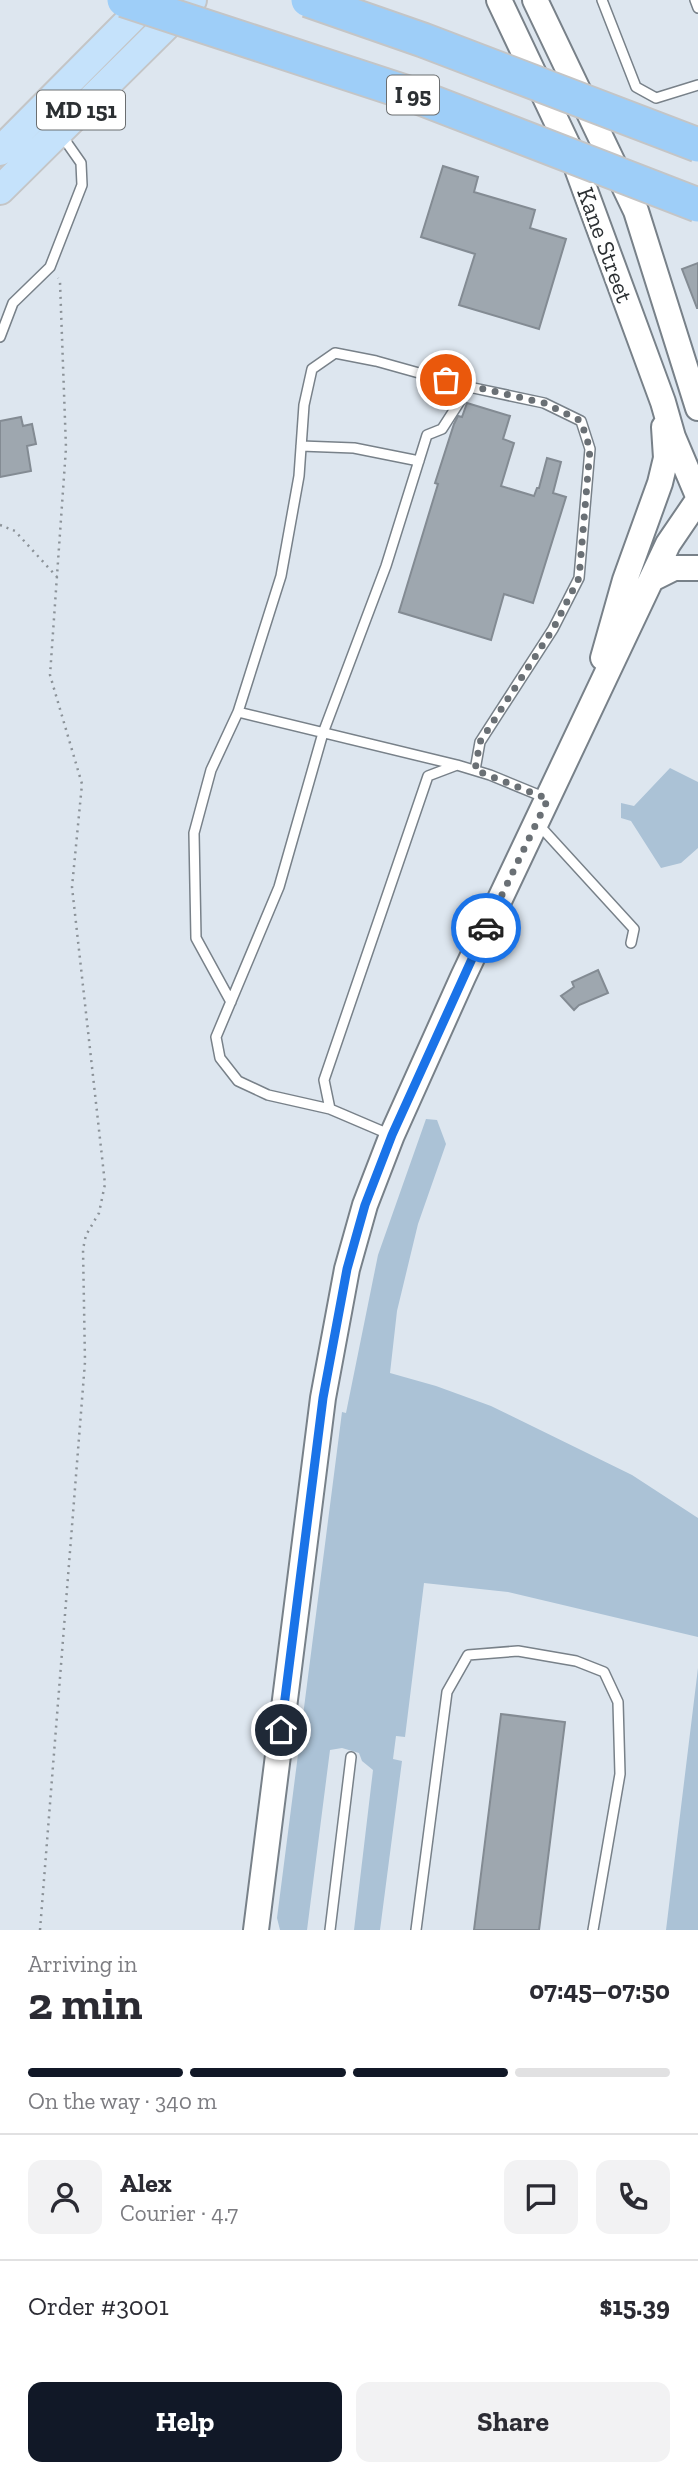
<!DOCTYPE html>
<html lang="en">
<head>
<meta charset="utf-8">
<style>
  body { margin:0; font-family:"Zilla Slab",serif; background:#f2f2f3; color:#2b2b33; height:100vh; display:flex; flex-direction:column; font-size:26px; white-space:nowrap }
  * { box-sizing:border-box; margin:0 }
  p { font-size:23px; color:#7c7c81 }
  .icon { flex:none; width:38px; height:38px; fill:none; stroke:currentColor; stroke-width:2; stroke-linecap:round; stroke-linejoin:round }
  .map { position:relative; height:1930px; overflow:hidden }
  .side { display:flex; flex-direction:column; background:#fff; flex:1 }
  .side>* { flex:none }
  .pin { position:absolute; display:grid; place-items:center; width:60px; height:60px; color:#fff; margin:-30px; border:4px solid #fff; border-radius:50%; box-shadow:0 2px 7px #0007 }
  .courier { position:absolute; display:grid; place-items:center; width:70px; height:70px; margin:-35px; border:5px solid #1a73e8; border-radius:50%; background:#fff; color:#222; box-shadow:0 2px 9px #0007 }
  .summary em { font-style:normal; font-weight:700 }
  .summary div { display:flex; flex-direction:column-reverse }
  .summary { display:flex; align-items:center; justify-content:space-between; height:119px; padding:0 28px }
  h1 { font-size:46px; font-weight:700; line-height:52px }
  .bar { display:grid; grid-template-columns:repeat(4,1fr); gap:10px 7px; align-content:center; height:84px; padding:0 28px }
  .bar i { height:9px; border-radius:5px; background:#e1e1e2 }
  .bar .selected { background:#111827 }
  .bar p { grid-column:span 4 }
  .line { display:flex; align-items:center; gap:18px; padding:0 28px; border-top:2px solid #e1e1e2 }
  .line div { flex:1 }
  .round { display:grid; place-items:center; flex:none; width:74px; height:74px; border-radius:14px; background:#f2f2f3 }
  .button { display:flex; gap:14px; margin-top:auto; padding:14px 28px }
  .button a { flex:1; height:80px; border-radius:14px; background:#111827; color:#fff; font-size:28px; font-weight:700; line-height:80px; text-align:center }
  .button a+a { background:#f2f2f3; color:#2b2b33 }
  .map>svg:first-child { display:block }
  .green { fill:#abc2d6 }
  .building { fill:#9ea7af; stroke:#838b93; stroke-width:2 }
  .lines { fill:none; stroke-linecap:round; stroke-linejoin:round }
  .service-casing { stroke:#788189; stroke-width:12 }
  .secondary-casing { stroke:#788189; stroke-width:28 }
  .primary-casing { stroke:#c4c5c6; stroke-width:32 }
  .path { stroke:#8b9298; stroke-width:2.5; stroke-dasharray:2 5; stroke-linecap:butt }
  .service { stroke:#fff; stroke-width:9 }
  .secondary { stroke:#fff; stroke-width:24 }
  .primary { stroke:#c5e2fb; stroke-width:28 }
  .motorway-bridge-casing { stroke:#c4c5c6; stroke-width:37; stroke-linecap:butt }
  .motorway-bridge { stroke:#9ecef8; stroke-width:33 }
  .done { stroke:#6a7075; stroke-width:7; stroke-dasharray:0 12.6 }
  .route { stroke:#1a73e8; stroke-width:9 }
  .labels { text-anchor:middle; stroke-width:7; stroke-linejoin:round; paint-order:stroke }
  .shield { fill:#fff; stroke:#6b6e70; stroke-width:2 }
  .shield-label { font-size:23px; font-weight:bold; fill:#2c3033 }
  .street-label { font-size:24px; fill:#2c3033; stroke:#fff }
</style>
</head>
<body>
<div class="map">
<svg width="698" height="1930" viewBox="0 0 698 1930">
  <rect width="100%" height="100%" fill="#dde6ef"/>
  <path class="green" d="M 670,768 L 698,782 L 698,848 L 681,863 L 661,868 L 631,821 L 621,818 L 621,803 L 634,806 Z
    M 426,1119 L 437,1120 L 446,1144 L 418,1224 L 397,1311 L 390,1373 L 436,1386 L 491,1406 L 632,1475 L 698,1518 L 698,1637 L 508,1592 L 424,1583 L 405,1737 L 396,1736 L 393,1759 L 402,1761 L 380,1930 L 354,1930 L 373,1770 L 362,1761 L 359,1753 L 342,1748 L 330,1750 L 307,1930 L 280,1930 L 277,1918 L 342,1412 L 346,1413 L 378,1255 Z
    M 698,1668 L 698,1930 L 666,1930 Z"/>
  <path class="building" d="M 443,166 L 478,177 L 474,192 L 535,210 L 530,228 L 566,239 L 539,329 L 459,305 L 475,254 L 421,237 Z
    M 698,263 L 698,308 L 697,308 L 682,269 Z
    M 467,403 L 510,416 L 503,439 L 514,443 L 501,486 L 534,496 L 537,488 L 539,488 L 547,458 L 561,462 L 553,493 L 566,497 L 533,603 L 504,594 L 491,640 L 399,612 L 438,484 L 435,483 L 454,424 L 458,416 L 462,417 Z
    M 21,417 L 23,426 L 32,424 L 36,444 L 27,446 L 31,471 L 0,477 L 0,421 Z
    M 598,970 L 608,993 L 579,1005 L 574,1010 L 561,996 L 574,987 L 572,982 Z
    M 501,1714 L 565,1722 L 539,1930 L 474,1930 Z"/>
  <g class="lines">
    <g class="service-casing">
      <path id="service" d="M 602,0 L 636,87 L 656,98 L 698,85
        M 695,0 L 698,8
        M 0,337 L 13,303 L 50,267 L 82,185 L 81,163 L 60,133
        M 301,446 L 354,448 L 419,461
        M 238,712 L 281,576 L 299,476 L 304,405 L 312,369 L 335,353 L 376,361 L 469,387
        M 538,824 L 634,929 L 631,943
        M 231,1002 L 196,938 L 194,833 L 211,770 L 238,712 L 457,765
        M 330,1109 L 324,1080 L 428,776 L 457,765 L 490,775 L 546,798
        M 391,1135 L 330,1109 L 268,1095 L 238,1081 L 220,1058 L 216,1037 L 279,887 L 323,733 L 386,566 L 427,435 L 442,429 L 469,387 L 544,403 L 581,421 L 590,449 L 579,578 L 553,629 L 480,742 L 475,770
        M 330,1930 L 351,1757
        M 416,1930 L 447,1692 L 468,1655 L 518,1651 L 576,1661 L 604,1672 L 618,1702 L 620,1774 L 593,1930"/>
    </g>
    <g class="secondary-casing">
      <path id="secondary" d="M 499,0 L 571,152 L 663,402 L 673,437 L 698,496
        M 535,0 L 636,211 L 698,408
        M 652,579 L 674,568 L 698,568
        M 603,658 L 625,580 L 660,483 L 666,458 L 664,427
        M 256,1930 L 323,1398 L 347,1269 L 365,1205 L 392,1135 L 463,977 L 668,544 L 698,500"/>
    </g>
    <g class="primary-casing">
      <path id="primary" d="M 0,151 L 150,0
        M 0,190 L 192,0"/>
    </g>
    <path class="path" d="M 0,525 L 15,531 L 57,577
      M 40,1930 L 85,1362 L 83,1249 L 86,1235 L 99,1213 L 105,1184 L 72,887 L 82,784 L 50,675 L 66,448 L 60,282 L 58,278"/>
    <use href="#service" class="service"/>
    <use href="#secondary" class="secondary"/>
    <use href="#primary" class="primary"/>
    <g class="motorway-bridge-casing">
      <path id="motorway-bridge" d="M 124,0 L 408,93 L 698,205
        M 308,0 L 423,40 L 698,145"/>
    </g>
    <use href="#motorway-bridge" class="motorway-bridge"/>
  </g>
  <g class="lines">
    <path class="done" d="M 446,380 L 544,403 L 581,421 L 590,449 L 579,578 L 553,629 L 480,742 L 475,770 L 548,799 L 486,928"/>
    <path class="route" d="M 281,1730 L 323,1398 L 347,1269 L 365,1205 L 392,1135 L 486,928"/>
  </g>
  <g class="labels">
    <g class="shield">
      <rect x="387" y="75.5" width="52" height="39" rx="5"/>
      <rect x="37" y="90.5" width="88" height="39" rx="5"/>
    </g>
    <g class="shield-label">
      <text x="413" y="103">I 95</text>
      <text x="81" y="118">MD 151</text>
    </g>
    <g class="street-label">
      <text transform="translate(605 245) rotate(70)" y="8">Kane Street</text>
    </g>
  </g>
</svg>
<div class="pin" style="left:446px;top:380px;background:#ea580c"><svg class="icon" aria-label="bag" viewBox="0 0 24 24"><path d="M5 8h14l-1 12H6zM9 8a3 3 0 0 1 6 0"/></svg></div>
<div class="pin" style="left:281px;top:1730px;background:#1f2937"><svg class="icon" aria-label="home" viewBox="0 0 24 24"><path d="M3 11l9-7 9 7M6 9v11h12V9"/></svg></div>
<div class="courier" style="left:486px;top:928px"><svg class="icon" aria-label="car" viewBox="0 0 24 24"><path d="M5 17H2v-5l4-1 3-4h7l3 4 3 1v5h-3M9 17h6M6 11h13"/><circle cx="7" cy="17" r="2"/><circle cx="17" cy="17" r="2"/></svg></div>
</div>
<section class="side">
<div class="summary"><div><h1>2 min</h1><p>Arriving in</p></div><em>07:45–07:50</em></div>
<div class="bar"><i class="selected"></i><i class="selected"></i><i class="selected"></i><i></i><p>On the way · 340 m</p></div>
<div class="line" style="height:126px"><a class="round"><svg class="icon" aria-label="person" viewBox="0 0 24 24"><circle cx="12" cy="8" r="4"/><path d="M4 21q1-7 8-7t8 7"/></svg></a><div><b>Alex</b><p>Courier · 4.7</p></div><a class="round"><svg class="icon" aria-label="chat" viewBox="0 0 24 24"><path d="M4 5h16v11H9l-5 4z"/></svg></a><a class="round"><svg class="icon" aria-label="phone" viewBox="0 0 24 24"><path d="M5 4h4l2 5-3 2q2 4 5 5l2-3 5 2v4C11 20 4 13 5 4z"/></svg></a></div>
<div class="line" style="height:91px"><div>Order #3001</div><b>$15.39</b></div>
<div class="button"><a>Help</a><a>Share</a></div>
</section>
</body>
</html>
